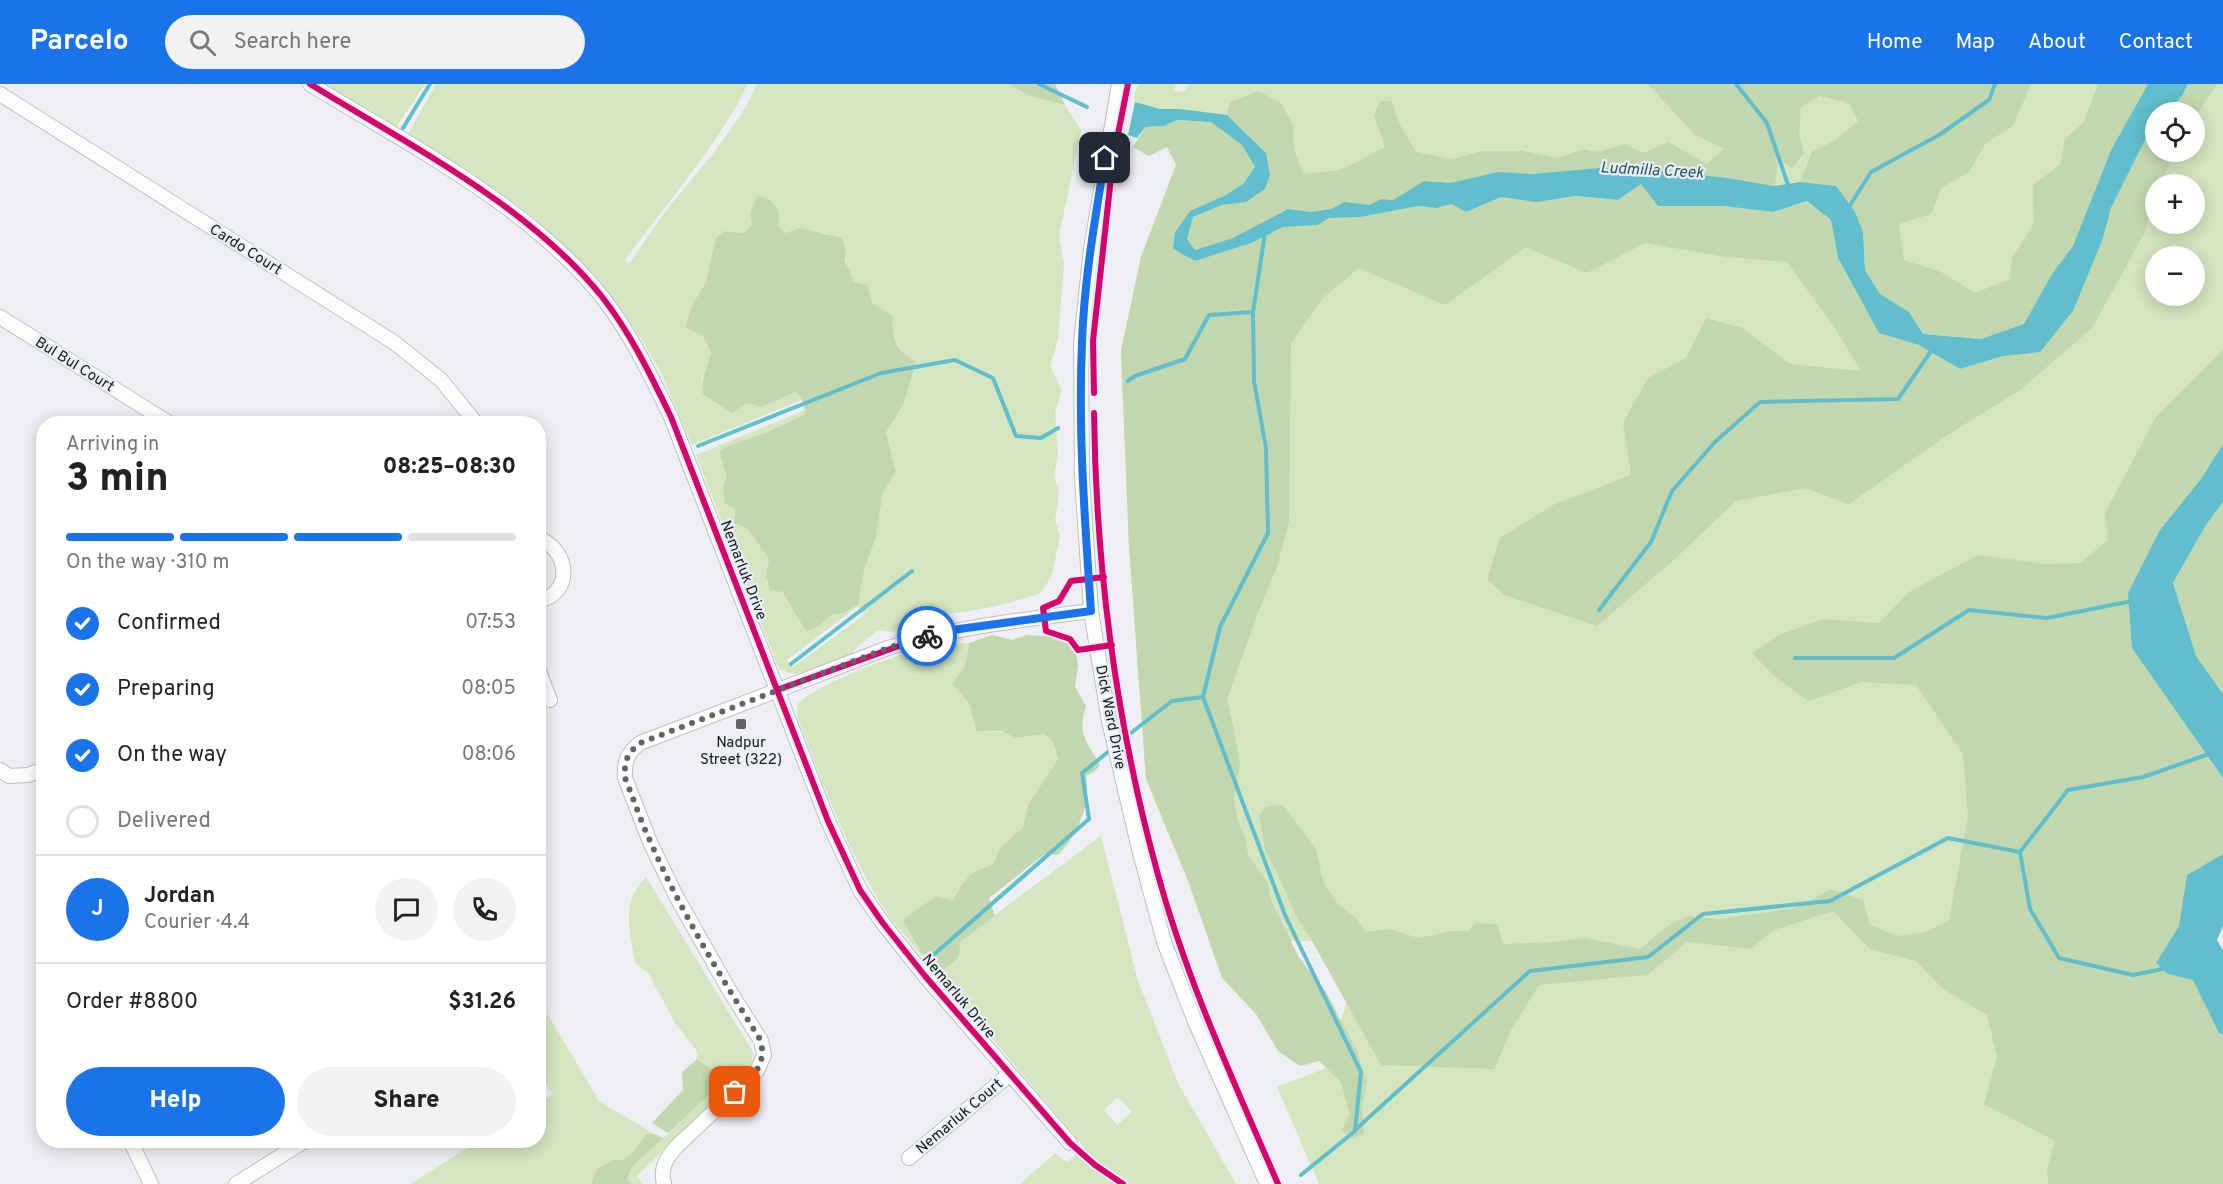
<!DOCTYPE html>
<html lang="en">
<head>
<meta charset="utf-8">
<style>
  body { margin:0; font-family:Overpass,sans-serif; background:#f2f2f2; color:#222; height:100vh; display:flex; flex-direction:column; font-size:22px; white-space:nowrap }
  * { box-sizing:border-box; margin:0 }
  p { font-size:20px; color:#767676 }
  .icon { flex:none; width:33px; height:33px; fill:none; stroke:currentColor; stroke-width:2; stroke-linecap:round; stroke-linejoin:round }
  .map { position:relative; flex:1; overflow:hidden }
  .panel { position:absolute; left:36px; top:332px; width:510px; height:732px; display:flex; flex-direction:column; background:#fff; border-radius:24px; box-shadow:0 3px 15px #0003 }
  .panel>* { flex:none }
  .fabs { position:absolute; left:2145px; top:18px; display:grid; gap:12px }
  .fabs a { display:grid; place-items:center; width:60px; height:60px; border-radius:50%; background:#fff; box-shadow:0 3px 15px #0003; font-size:30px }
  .pin { position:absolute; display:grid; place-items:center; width:51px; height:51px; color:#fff; margin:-26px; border-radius:12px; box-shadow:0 3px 9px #0006 }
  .courier { position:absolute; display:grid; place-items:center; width:60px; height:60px; margin:-30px; border:4px solid #1a73e8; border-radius:50%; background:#fff; color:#222; box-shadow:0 2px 8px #0007 }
  .head em { font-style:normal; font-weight:800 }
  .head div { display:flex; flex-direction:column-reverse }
  .head { display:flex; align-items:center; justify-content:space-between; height:102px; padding:0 30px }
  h1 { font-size:39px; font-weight:800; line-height:45px }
  .bar { display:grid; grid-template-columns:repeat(4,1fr); gap:9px 6px; align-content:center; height:72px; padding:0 30px }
  .bar i { height:8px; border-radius:4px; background:#e0e0e0 }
  .bar .current { background:#1a73e8 }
  .bar p { grid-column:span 4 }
  .line { display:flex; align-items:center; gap:15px; padding:0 30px; border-top:2px solid #e0e0e0 }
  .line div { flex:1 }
  .round { display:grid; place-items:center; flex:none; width:63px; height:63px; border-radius:32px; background:#f2f2f2 }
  ol { padding:0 30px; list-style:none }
  li { display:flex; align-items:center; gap:18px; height:66px }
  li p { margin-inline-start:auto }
  li .icon { padding:6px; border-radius:50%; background:#1a73e8; color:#fff; stroke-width:4 }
  li:last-child { color:#767676 }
  li i { width:33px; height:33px; border:3px solid #e0e0e0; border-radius:50% }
  .cta { display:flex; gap:12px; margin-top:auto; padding:12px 30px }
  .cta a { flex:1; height:69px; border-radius:36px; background:#1a73e8; color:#fff; font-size:24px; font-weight:800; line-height:69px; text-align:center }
  .cta a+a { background:#f2f2f2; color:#222 }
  header { display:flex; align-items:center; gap:36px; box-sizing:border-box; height:84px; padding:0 30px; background:#1a73e8; color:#fff }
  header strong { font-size:28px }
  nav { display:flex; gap:33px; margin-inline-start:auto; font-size:21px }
  .search { width:420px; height:54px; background:#f2f2f2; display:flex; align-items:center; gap:15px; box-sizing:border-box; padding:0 21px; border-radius:33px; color:#767676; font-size:22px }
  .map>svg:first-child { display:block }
  .green { fill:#d3e6bf; fill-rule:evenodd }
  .forest { fill:#c3d7ae }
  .water { fill:#60becd }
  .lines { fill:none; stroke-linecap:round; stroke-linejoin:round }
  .stream { stroke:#60becd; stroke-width:4 }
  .minor-casing { stroke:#bfc0c3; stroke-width:16 }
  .minor { stroke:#fcfdfd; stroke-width:14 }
  .cycleway-casing { stroke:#eaeef6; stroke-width:10 }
  .cycleway { stroke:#d6006c; stroke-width:6 }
  .done { stroke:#636467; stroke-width:6; stroke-dasharray:0 10.8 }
  .route { stroke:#1a73e8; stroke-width:8 }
  .poi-dot { fill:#636467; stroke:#eaeef6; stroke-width:2 }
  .labels { text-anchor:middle; stroke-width:4.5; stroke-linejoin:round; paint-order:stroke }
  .street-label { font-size:15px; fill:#18191c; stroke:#eaeef6 }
  .poi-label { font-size:15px; fill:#18191c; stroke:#eaeef6 }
  .water-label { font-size:16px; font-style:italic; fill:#21555e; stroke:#eaeef6 }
</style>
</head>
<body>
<header>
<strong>Parcelo</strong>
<div class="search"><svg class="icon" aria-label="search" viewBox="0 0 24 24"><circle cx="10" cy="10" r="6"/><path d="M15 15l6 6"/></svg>Search here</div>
<nav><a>Home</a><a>Map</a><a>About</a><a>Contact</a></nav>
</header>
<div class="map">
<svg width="2223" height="1100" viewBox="0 0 2223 1100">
  <rect width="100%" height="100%" fill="#edeff3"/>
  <path class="green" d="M 325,0 L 425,0 L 396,44 Z
    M 436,0 L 748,0 C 716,64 667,118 625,176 L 629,180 C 641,162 653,145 666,127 C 698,86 735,49 757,0 L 1055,0 L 1065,21 L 1081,46 L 1059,152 L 1064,180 L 1058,256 L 1050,282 L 1062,306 L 1055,328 L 1058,370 L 1054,392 L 1059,409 L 1055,436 L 1060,452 L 1052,491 L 1041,509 L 1010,519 L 965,528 L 928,531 L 892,548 L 878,546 L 859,561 L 849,573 L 804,588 L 794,590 L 780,586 L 775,575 L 696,371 L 805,326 L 807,330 L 765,349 L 723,387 L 726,394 L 723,403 L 747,444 L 769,475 L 766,490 C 782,507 794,527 806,547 L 818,543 L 831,531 L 843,529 L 858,521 L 864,487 L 876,453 L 883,408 L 896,387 L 886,350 L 903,321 L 903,271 L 892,250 L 893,232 C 886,227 878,224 872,219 C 858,207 844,185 846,167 L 825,149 L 810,148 L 799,144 L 785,149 L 778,142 L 752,141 L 744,149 L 724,147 L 709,184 L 706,198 L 692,221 L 685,244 L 702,251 L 711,268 L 708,282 L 701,297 L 746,319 L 761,323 L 796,308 L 802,316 L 692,361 C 681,337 672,312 661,289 C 627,224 574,164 516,120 C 482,95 444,73 408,50 ZM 858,522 L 864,531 L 793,583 L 787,576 Z
    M 1139,0 L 1176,0 L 1174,7 L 1184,8 L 1189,0 L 2148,0 L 1981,255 L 1800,98 L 1775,102 L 1659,86 L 1600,84 L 1345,118 L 1180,25 L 1160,25 L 1135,18 L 1134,11 Z
    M 2188,0 L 2223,0 L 2223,360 L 2201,395 L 2132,564 L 2223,694 L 2223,770 L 2187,791 L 2219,949 L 2223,951 L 2223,1100 L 1319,1100 L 1277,1003 L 1326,984 L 1347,917 L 1312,857 L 1241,858 L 1146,695 L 1129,461 L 1121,267 L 1141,173 L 1176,81 L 1167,63 L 1149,72 L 1133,63 L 1145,43 L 1243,100 L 1723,122 L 1960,285 L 2155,40 L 2156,68 L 2194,68 L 2194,28 L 2167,28 L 2182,12 ZM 2156,100 L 2194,100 L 2194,140 L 2156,140 ZM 2156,172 L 2194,172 L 2194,212 L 2156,212 Z
    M 969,559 L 965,583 L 952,600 L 969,619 L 976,647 L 1004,648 L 1015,654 L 1045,650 L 1053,658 L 1058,675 L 1028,719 L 1023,743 L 1000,764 L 993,780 C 971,788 963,794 953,816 L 936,812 L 904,836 L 920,866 L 958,874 L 960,857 L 1101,752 L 1138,897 L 1179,1001 L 1236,1100 L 1020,1100 L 1055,1069 L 1067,1078 L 1085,1064 L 890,834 C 849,772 825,704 798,635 L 797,621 C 816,599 907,566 937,562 C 947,560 958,560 969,559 ZM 1118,1013 L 1132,1028 L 1117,1041 L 1104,1026 Z
    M 646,793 L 753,968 L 752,978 L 746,986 L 637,1092 L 643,1100 L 632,1100 L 627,1095 L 632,1083 L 723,998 L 712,985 L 697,975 L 697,967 L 675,939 L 649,890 L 635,879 C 630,845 620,820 646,793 Z
    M 548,931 L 599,1017 L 654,1050 L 646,1050 L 633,1068 L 623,1076 L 613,1075 L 598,1084 L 591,1100 L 410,1100 L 480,1056 L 538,1056 L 539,1020 L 553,1010 L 539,987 L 539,937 Z"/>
  <path class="forest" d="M 1009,0 L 1055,0 L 1065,21 L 1028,11 Z
    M 1648,0 L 2031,0 L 2013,42 L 1986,59 L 1969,88 L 1941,104 L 1931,130 L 1899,140 L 1904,176 L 1941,188 L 1975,209 L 2010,195 L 2012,174 L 2034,139 L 2033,101 L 2060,81 L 2065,55 L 2084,38 L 2098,0 L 2148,0 L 2111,66 L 2073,162 L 2052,190 L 2024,241 L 1981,255 L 1923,250 L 1909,228 L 1880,210 L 1865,186 L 1863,148 L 1836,102 L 1800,98 L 1812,68 L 1834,57 L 1858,37 L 1849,19 L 1819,12 L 1801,23 L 1799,50 L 1804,69 L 1792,84 L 1776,73 L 1777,85 L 1775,102 L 1727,94 L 1659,86 L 1600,84 L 1531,90 L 1498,88 L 1450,99 L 1424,97 L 1393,116 L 1382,115 L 1369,121 L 1345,118 L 1331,125 L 1311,128 L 1288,125 L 1233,154 L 1195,166 L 1187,155 L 1193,133 L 1222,121 L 1246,118 L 1266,105 L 1248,50 L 1227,31 L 1230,18 L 1258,7 L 1281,19 L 1293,41 L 1294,65 L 1303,90 L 1341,86 L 1385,63 L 1374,32 L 1380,17 L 1391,17 L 1401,43 L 1416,68 L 1453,75 L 1482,67 L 1522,67 L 1558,74 L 1584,65 L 1597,68 L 1625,60 L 1643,69 L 1668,58 L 1707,80 L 1724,65 L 1694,50 Z
    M 2188,0 L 2217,0 L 2195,33 L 2194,28 L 2167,28 L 2182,12 Z
    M 1177,36 L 1211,38 L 1242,60 L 1255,84 L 1243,100 L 1224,112 L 1190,127 L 1175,147 L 1173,165 L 1195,177 L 1251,159 L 1283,143 L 1318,141 L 1329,134 L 1360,133 L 1418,122 L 1437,124 L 1451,120 L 1466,128 L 1501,113 L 1536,118 L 1576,112 L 1618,116 L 1641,100 L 1723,122 L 1773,128 L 1807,117 L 1831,136 L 1838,174 L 1879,249 L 1919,261 L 1960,285 L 2003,272 L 2040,267 L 2073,227 L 2102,157 L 2111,124 L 2150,46 L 2155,40 L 2156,68 L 2176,68 L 2159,100 L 2156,100 L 2155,110 L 2144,150 L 2092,244 L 2020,306 L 1946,352 L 1849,420 L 1805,404 L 1736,417 L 1677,473 L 1597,542 L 1504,511 L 1487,495 L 1500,454 L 1553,421 L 1631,391 L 1623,339 L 1648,294 L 1686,274 L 1706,234 L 1742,244 L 1790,280 L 1861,287 L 1833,241 L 1787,178 L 1726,173 L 1645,159 L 1587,189 L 1526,163 L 1445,221 L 1359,184 L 1323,214 L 1291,259 L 1289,438 L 1277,483 L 1259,526 L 1227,615 L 1234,646 L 1240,682 L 1234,715 L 1238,737 L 1245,752 L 1248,771 L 1268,799 L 1271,816 L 1298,872 L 1326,908 L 1356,965 L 1367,998 L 1362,1022 L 1364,1049 L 1353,1055 L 1342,1047 L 1350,1031 L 1341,998 L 1319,977 L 1300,982 L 1278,967 L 1256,930 L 1222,894 L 1188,797 L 1146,695 L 1129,461 L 1121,267 L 1141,173 L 1176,81 L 1167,63 L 1149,72 L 1133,63 L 1145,43 L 1164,42 Z
    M 757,112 L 769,115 L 779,127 L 778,142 L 785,149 L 799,144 L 842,154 L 846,167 L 845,176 L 854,198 L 868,201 L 872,219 L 893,232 C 892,255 895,266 916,278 L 903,321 L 886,349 L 896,387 L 883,408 L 876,453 L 864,487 L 858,521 L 843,529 L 831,531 L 818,543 L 806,547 L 782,508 L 770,506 L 766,490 L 769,475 L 747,444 L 735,439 L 735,425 L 725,419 L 723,403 L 726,394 L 720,367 L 726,363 L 765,349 L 806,330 L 802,316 L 796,308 L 761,323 L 746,319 L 732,329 L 703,310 C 700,293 708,285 711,268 L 702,251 L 685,244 L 692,221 L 706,198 L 716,154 L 724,147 L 744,149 L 752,141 L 750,129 Z
    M 2223,266 L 2223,360 L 2201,395 L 2160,446 L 2192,651 L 2223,694 L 2223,770 L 2187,791 L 2179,842 L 2156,879 L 2168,890 L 2193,896 L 2219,949 L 2223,951 L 2223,1100 L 2048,1100 L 2047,1085 L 2055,1057 L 1984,1020 L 1997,973 L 1987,931 L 1943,905 L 1916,877 L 1870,865 L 1833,827 L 1774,846 L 1751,865 L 1687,858 L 1647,891 L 1539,901 L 1512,944 L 1494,985 L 1381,981 L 1312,857 L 1296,832 L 1276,786 L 1266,770 L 1259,732 L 1266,722 L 1283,721 L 1316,765 L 1323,797 L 1336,818 L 1355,833 L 1365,848 L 1390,845 L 1418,854 L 1452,847 L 1468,847 L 1476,839 L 1497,840 L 1503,860 L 1553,858 L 1584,854 L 1640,865 L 1670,840 L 1689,832 L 1720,835 L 1795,824 L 1831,805 L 1863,816 L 1870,841 L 1897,852 L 1926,848 L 1949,836 L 1968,732 L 1963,670 L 1916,601 L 1861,598 L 1809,617 L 1776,594 L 1752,569 L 1779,551 L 1823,535 L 1879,539 L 1909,508 L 1978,471 L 2046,480 L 2080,479 L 2108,456 L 2105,429 L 2156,333 Z
    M 2223,418 L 2223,610 L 2196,573 L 2173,499 L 2206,441 Z
    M 992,551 L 1012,556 L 1027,551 L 1047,552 L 1075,562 L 1078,582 L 1075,603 L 1086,622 C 1077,651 1086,656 1100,681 L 1095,687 L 1086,692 C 1091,719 1078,752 1058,771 L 1045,770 L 989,814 L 995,832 L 961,857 L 958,874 L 940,889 L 920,866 L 903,836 L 936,812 L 953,816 C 965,793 969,789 993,780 L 1000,764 L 1023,743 L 1028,720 L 1058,675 L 1053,658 L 1045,650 L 1015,654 L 1002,647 L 976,647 L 969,619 L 952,600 L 965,582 L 969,559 Z
    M 697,975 L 712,985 L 723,998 L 668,1049 L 652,1039 L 683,1006 L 682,988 Z
    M 646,1050 L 654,1050 L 663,1054 L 632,1083 L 627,1095 L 632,1100 L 591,1100 L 597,1085 L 613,1075 L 623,1076 L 633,1068 Z"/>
  <path class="water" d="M 2148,0 L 2188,0 L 2182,12 L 2167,28 L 2156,28 L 2155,40 L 2150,46 L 2111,124 L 2102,157 L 2073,227 L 2040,268 L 2003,272 L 1960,285 L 1919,261 L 1879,249 L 1838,174 L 1831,136 L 1807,117 L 1773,128 L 1723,122 L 1658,122 L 1641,100 L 1618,116 L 1576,112 L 1536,118 L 1501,113 L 1466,128 L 1451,120 L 1437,124 L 1418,122 L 1360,133 L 1329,134 L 1318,141 L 1283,143 L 1251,159 L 1195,177 L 1173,165 L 1175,148 L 1190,127 L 1224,112 L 1243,100 L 1255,83 L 1242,61 L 1211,38 L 1177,36 L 1164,42 L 1145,43 L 1137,54 L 1128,51 L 1135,18 L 1160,25 L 1180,25 L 1227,31 L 1266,69 L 1270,91 L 1265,105 L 1246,118 L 1222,121 L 1193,133 L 1187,155 L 1195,166 L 1233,154 L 1288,125 L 1311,128 L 1331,125 L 1345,118 L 1369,121 L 1382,115 L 1393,116 L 1424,97 L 1450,99 L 1498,88 L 1531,90 L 1600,84 L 1659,86 L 1727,94 L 1775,102 L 1800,98 L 1836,102 L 1855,128 L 1863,148 L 1865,186 L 1880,210 L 1909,228 L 1923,250 L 1981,255 L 2024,240 L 2052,190 L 2073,162 L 2111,66 Z
    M 2223,360 L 2223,418 L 2206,441 L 2173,499 L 2196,572 L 2223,610 L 2223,694 L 2132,564 L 2128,509 L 2160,446 L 2201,395 Z
    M 2223,770 L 2223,842 L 2217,856 L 2223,866 L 2223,951 L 2219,949 L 2193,896 L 2168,890 L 2156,879 L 2179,842 L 2187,791 Z"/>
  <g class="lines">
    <path class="stream" d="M 1039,0 L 1087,23
      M 1736,0 L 1767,39 L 1789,104
      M 403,44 L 430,0
      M 1849,123 L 1871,88 L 1939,51 L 1989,16 L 1995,0
      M 1265,149 L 1253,228 L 1254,297 L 1266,364 L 1268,449 L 1220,543 L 1203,613 L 1285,831 L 1361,988 L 1355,1047 L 1301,1091
      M 1128,297 L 1135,292 L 1185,275 L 1209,231 L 1253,228
      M 698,362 L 881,289 L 955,276 L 993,294 L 1016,352 L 1041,354 L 1058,344
      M 1599,526 L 1651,458 L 1672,407 L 1715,358 L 1760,318 L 1898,315 L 1934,263
      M 1795,574 L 1894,574 L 1969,526 L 2047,534 L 2132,517
      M 791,580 L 912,487
      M 1118,659 L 1172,617 L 1203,613
      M 2020,768 L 2068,706 L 2143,693 L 2209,670
      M 931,873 L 1089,735 L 1082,689 L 1113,664
      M 1355,1046 L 1530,887 L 1648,873 L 1703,830 L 1830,817 L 1948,754 L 2020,768 L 2030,825 L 2059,874 L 2133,891 L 2167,884"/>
    <g class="minor-casing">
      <path id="minor" d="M 310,0 C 409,61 530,122 603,214 C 631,250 651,292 671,333 L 828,737 L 860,806 L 882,838 L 925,892 L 1070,1059
        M 1119,0 L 1091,165 L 1081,258 L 1082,393 L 1091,527 L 1109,637 L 1139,765 L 1164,858 L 1196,940 L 1267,1100
        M 0,10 L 395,259 L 441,296 L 476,339
        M 0,233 L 169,339
        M 538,457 L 543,456 C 570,471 572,510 538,517
        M 538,585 L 550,616
        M 0,686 L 9,692 L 28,691 L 44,685
        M 130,1056 L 151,1100
        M 909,1074 L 1010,990
        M 236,1100 L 306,1056
        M 664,1100 C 660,1084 666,1075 676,1063 L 757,987 L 764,971 L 761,957 L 728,904 L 676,812 L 650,758 L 625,694 C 624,678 627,669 640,659 L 888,564 C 954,543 1023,536 1091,527"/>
    </g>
    <use href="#minor" class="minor"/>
    <g class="cycleway-casing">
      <path id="cycleway" d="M 310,0 C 409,61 530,122 603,214 C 631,250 651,292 671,333 L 828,737 L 860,806 L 882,838 L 925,892 L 1070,1059 L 1095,1081 L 1123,1100
        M 1094,309 L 1093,257 L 1113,75 L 1128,0
        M 1094,329 C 1096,483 1116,638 1157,787 C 1186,895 1234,998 1278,1100
        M 1104,493 L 1071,497 L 1059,517 L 1043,524 L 1046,547 L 1070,555 L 1078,566 L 1112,561
        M 777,606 L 921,554 L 953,546 L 1044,534"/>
    </g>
    <use href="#cycleway" class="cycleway"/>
  </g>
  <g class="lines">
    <path class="done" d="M 735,1008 C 753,991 766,984 761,957 C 721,893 681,828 651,759 C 641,738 634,716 625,694 C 624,678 627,669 640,659 L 888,564 L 927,552"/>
    <path class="route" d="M 927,552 L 952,546 L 1091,527 C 1085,438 1078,349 1082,259 C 1084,197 1095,135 1105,74"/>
  </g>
  <rect class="poi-dot" x="735" y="634" width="12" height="12" rx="3"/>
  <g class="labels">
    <g class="street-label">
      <text transform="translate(246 165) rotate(32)" y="5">Cardo Court</text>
      <text transform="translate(75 280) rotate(32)" y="5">Bul Bul Court</text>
      <text transform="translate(744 486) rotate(69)" y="5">Nemarluk Drive</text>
      <text transform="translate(1111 633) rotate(79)" y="5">Dick Ward Drive</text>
      <text transform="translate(959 912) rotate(50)" y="5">Nemarluk Drive</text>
      <text transform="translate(959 1032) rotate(-40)" y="5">Nemarluk Court</text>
    </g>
    <g class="poi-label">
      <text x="741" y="663">Nadpur<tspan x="741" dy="17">Street (322)</tspan></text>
    </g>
    <g class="water-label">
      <text transform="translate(1652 85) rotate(3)" y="6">Ludmilla Creek</text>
    </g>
  </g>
</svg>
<div class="fabs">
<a><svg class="icon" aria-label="locate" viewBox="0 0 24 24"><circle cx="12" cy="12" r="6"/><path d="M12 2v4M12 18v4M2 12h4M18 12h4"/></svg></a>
<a>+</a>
<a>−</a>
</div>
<div class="pin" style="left:735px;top:1008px;background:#ea580c"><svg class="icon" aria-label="bag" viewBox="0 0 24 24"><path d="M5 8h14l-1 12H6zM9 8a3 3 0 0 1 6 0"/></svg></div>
<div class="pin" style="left:1105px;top:74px;background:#1f2937"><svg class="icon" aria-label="home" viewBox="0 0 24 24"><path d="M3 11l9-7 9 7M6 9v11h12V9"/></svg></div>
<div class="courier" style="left:927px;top:552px"><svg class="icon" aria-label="bike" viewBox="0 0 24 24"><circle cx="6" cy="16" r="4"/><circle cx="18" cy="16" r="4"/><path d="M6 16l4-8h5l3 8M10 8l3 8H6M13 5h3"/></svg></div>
<section class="panel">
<div class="head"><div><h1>3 min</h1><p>Arriving in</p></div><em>08:25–08:30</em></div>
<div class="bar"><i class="current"></i><i class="current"></i><i class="current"></i><i></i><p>On the way · 310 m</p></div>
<ol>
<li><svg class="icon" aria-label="check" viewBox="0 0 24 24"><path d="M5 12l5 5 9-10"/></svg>Confirmed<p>07:53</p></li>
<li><svg class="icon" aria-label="check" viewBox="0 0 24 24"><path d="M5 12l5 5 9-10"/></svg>Preparing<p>08:05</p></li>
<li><svg class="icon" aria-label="check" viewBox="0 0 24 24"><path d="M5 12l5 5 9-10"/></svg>On the way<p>08:06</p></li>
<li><i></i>Delivered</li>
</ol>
<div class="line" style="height:108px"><b class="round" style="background:#1a73e8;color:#fff">J</b><div><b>Jordan</b><p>Courier · 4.4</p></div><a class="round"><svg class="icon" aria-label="chat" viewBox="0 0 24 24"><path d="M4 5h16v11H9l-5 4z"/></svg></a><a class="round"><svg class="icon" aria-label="phone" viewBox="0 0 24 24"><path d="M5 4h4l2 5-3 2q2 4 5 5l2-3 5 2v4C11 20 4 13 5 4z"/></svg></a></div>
<div class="line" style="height:78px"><div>Order #8800</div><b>$31.26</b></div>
<div class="cta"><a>Help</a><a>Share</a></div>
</section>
</div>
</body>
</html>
